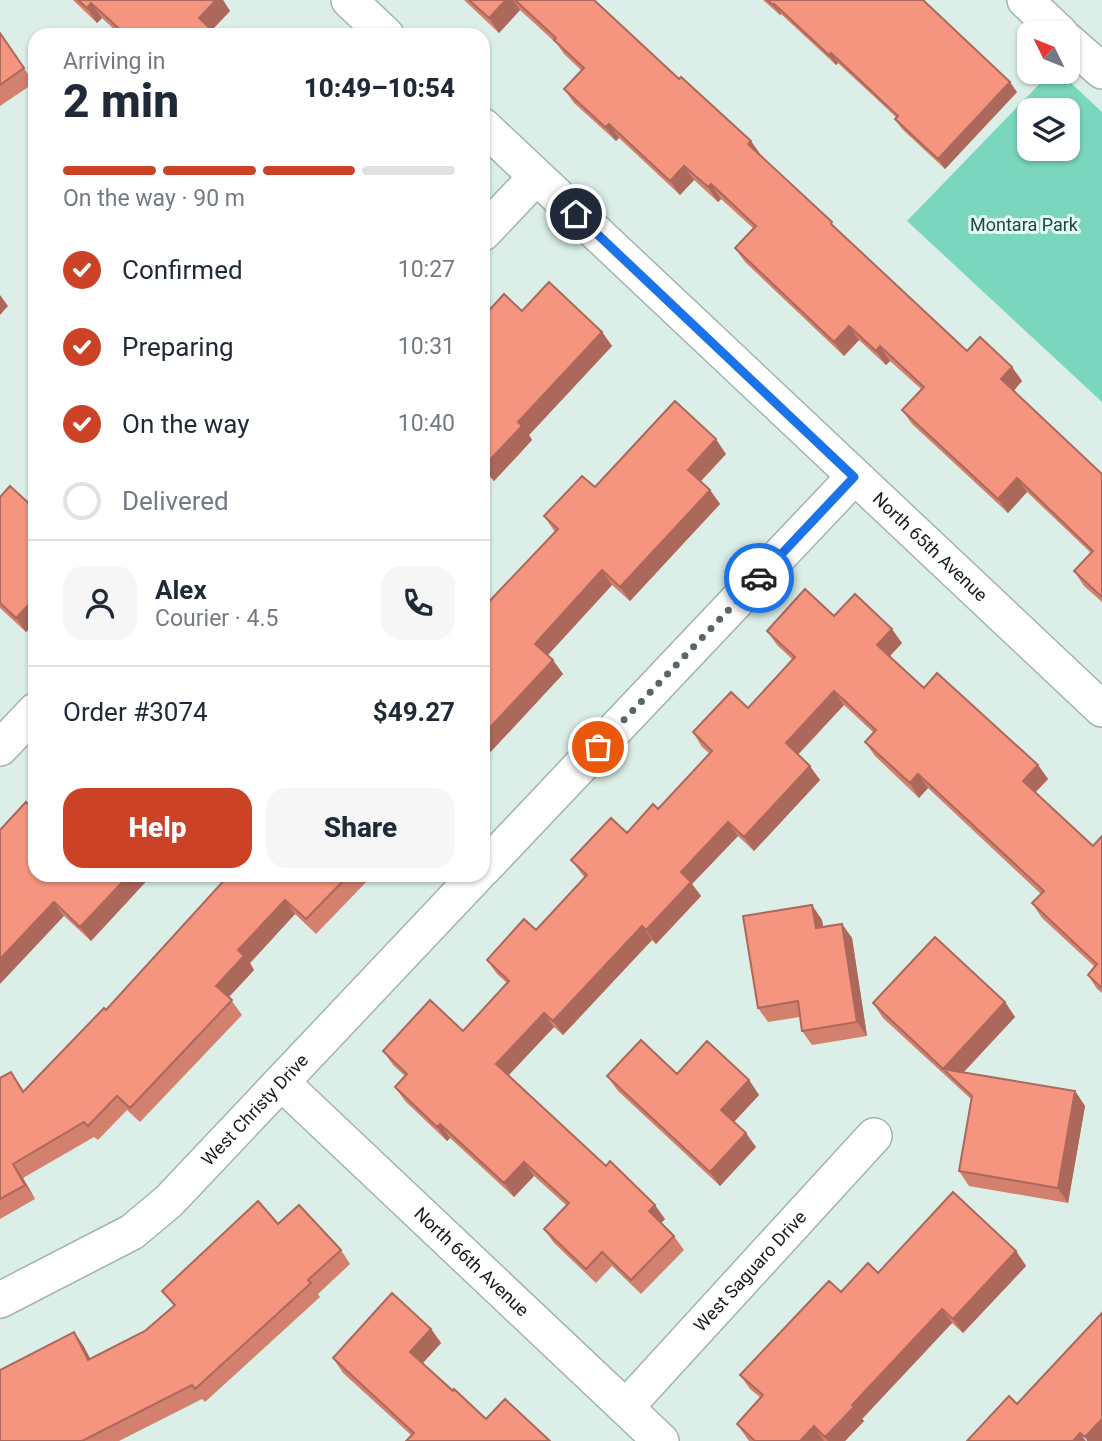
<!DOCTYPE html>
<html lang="en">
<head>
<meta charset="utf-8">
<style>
  body { margin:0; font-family:Roboto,sans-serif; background:#f6f6f7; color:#1f2937; height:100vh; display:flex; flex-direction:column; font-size:26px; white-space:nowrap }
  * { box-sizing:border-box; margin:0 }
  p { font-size:23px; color:#747a83 }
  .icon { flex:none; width:38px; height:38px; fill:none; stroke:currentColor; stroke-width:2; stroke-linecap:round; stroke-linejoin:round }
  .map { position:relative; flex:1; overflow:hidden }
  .drawer { position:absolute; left:28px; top:28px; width:462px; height:854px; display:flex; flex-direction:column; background:#fff; border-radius:21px; box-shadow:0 2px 5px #0004 }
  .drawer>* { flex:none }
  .needle { width:46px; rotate:313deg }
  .buttons { position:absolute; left:1017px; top:21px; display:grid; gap:14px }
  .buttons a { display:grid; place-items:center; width:63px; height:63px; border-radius:14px; background:#fff; box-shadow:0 2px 5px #0004; font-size:35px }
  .pin { position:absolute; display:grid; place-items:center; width:60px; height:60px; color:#fff; margin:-30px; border:4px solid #fff; border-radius:50%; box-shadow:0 2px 7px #0007 }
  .courier { position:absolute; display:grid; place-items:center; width:70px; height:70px; margin:-35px; border:5px solid #1a73e8; border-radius:50%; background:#fff; color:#222; box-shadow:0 2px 9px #0007 }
  .overview em { font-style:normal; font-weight:800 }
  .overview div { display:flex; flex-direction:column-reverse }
  .overview { display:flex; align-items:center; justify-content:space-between; height:119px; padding:0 35px }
  h1 { font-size:46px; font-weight:800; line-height:52px }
  .bar { display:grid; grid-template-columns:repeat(4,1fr); gap:10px 7px; align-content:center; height:84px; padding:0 35px }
  .bar i { height:9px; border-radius:5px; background:#e0e1e3 }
  .bar .selected { background:#cc4226 }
  .bar p { grid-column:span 4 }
  .line { display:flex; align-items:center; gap:18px; padding:0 35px; border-top:2px solid #e0e1e3 }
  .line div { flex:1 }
  .round { display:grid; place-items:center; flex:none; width:74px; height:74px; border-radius:21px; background:#f6f6f7 }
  ol { padding:0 35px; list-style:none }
  li { display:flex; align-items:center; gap:21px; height:77px }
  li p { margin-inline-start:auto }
  li .icon { padding:7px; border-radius:50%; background:#cc4226; color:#fff; stroke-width:4 }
  li:last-child { color:#747a83 }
  li i { width:38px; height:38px; border:4px solid #e0e1e3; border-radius:50% }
  .cta { display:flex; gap:14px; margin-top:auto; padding:14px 35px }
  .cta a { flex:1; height:80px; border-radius:21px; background:#cc4226; color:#fff; font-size:28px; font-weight:800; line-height:80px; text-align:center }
  .cta a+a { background:#f6f6f7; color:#1f2937 }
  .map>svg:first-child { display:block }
  .green { fill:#7ad6bc; fill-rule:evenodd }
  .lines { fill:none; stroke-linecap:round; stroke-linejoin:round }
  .street-casing { stroke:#a1b4ad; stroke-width:38 }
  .street { stroke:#fff; stroke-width:35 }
  .wall { fill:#d3806e }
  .shaded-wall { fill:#ac685a }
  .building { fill:#f59580; stroke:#ac685a; stroke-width:2 }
  .done { stroke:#5a6661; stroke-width:7; stroke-dasharray:0 12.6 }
  .route { stroke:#1a73e8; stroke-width:9 }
  .labels { text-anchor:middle; stroke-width:6; stroke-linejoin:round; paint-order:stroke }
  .park-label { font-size:18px; fill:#154b3e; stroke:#e8fcf5 }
  .street-label { font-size:18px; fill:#141c19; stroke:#e8fcf5 }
</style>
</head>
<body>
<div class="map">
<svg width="1102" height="1441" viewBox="0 0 1102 1441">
  <rect width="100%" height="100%" fill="#dbefe8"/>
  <path class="green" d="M 1051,72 L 1059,72 L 1102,112 L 1102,402 L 907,221 ZM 1029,110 L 1068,110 L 1068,149 L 1029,149 Z"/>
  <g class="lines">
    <g class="street-casing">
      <g id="street">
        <path d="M 349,0 L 386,35"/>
        <path d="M 1025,0 L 1060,33"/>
        <path d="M 1068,41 L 1102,71"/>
        <path id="s1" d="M 483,126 L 1102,709"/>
        <path d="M 483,233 L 536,177"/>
        <path d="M 0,748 L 35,711"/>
        <path d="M 483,869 L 854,477"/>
        <path id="s2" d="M 281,1082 L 661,1441"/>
        <path id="s3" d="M 0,1300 L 132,1232 L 169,1201 L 477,875"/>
        <path id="s4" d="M 626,1407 L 874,1136"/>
      </g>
    </g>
    <use href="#street" class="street"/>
  </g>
  <path class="wall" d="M 73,0 L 223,0 L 230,11 L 212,30 L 217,35 L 120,35 L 102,18 L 97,23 Z
    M 464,0 L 594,0 L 761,155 L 840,233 L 967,351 L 1012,367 L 1022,381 L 1013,391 L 1102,474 L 1102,602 L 1084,586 L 1074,571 L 1091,553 L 1027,492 L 1008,513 L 912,424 L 902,410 L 921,389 L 890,361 L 886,365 L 859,340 L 844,356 L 745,262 L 735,248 L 753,228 L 721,199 L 718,202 L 694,180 L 680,195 L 619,138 L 616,141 L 574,103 L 564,89 L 581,70 L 564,54 L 557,44 L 520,10 L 499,33 Z
    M 763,0 L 923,0 L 1017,92 L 945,169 L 902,129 L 895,119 L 897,118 L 838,63 L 836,65 L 781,14 L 780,15 Z
    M 0,33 L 34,83 L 0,106 Z
    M 522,311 L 602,332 L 612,346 L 529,435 L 532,440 L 494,481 L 485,472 L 483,475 L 483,317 Z
    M 726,454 L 701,481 L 710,490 L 720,504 L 630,601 L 612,585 L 548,655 L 563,674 L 483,760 L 555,532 L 544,516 L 595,487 Z
    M 0,497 L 35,509 L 35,623 L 26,632 L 0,608 Z
    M 834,616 L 902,643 L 890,656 L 924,688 L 1038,765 L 1048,779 L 1035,792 L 1093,846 L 1102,836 L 1102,993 L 1097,989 L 1088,975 L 1095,967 L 1042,918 L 1032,903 L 1041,894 L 928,788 L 919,798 L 875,756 L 865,742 L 874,733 L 844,705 L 798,755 L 820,780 L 754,851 L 738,836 L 692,884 L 701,896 L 656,944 L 652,940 L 563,1035 L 554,1027 L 508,1075 L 606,1166 L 665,1219 L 661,1223 L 674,1236 L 684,1250 L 641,1294 L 612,1266 L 596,1283 L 554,1243 L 544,1229 L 567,1206 L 534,1176 L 514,1197 L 450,1138 L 447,1141 L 405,1101 L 395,1087 L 405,1076 L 393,1065 L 383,1051 L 463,1031 L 507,983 L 497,974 L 487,960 L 536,930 L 585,878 L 571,860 L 627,833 L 658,809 L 710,754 L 702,747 L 693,732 L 748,708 L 793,660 L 777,645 L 767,631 Z
    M 35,875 L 152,875 L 91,941 L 64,916 Z
    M 229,875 L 373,875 L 316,934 L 295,914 L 250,963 L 254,970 L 229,997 L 242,1015 L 140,1122 L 127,1110 L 98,1140 L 94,1137 L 23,1178 L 35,1199 L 0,1219 L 0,1078 L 11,1072 L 24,1091 L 106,1010 Z
    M 822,920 L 823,927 L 842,924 L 852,938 L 867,1036 L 812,1045 L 802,1031 L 800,1017 L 768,1022 L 758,1008 Z
    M 1005,1002 L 1015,1017 L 964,1072 L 1075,1091 L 1085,1106 L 1068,1203 L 969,1186 L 959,1171 L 972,1100 L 883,1018 L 873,1003 Z
    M 677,1074 L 749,1080 L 759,1095 L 734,1122 L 756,1147 L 720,1186 L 618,1091 L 607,1076 Z
    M 278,1224 L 341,1250 L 350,1264 L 318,1294 L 320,1297 L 205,1402 L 202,1399 L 119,1441 L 0,1441 L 74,1332 L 83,1345 L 90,1359 L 145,1331 L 174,1306 L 162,1291 Z
    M 1016,1251 L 1026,1266 L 963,1333 L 952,1323 L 862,1419 L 864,1421 L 845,1441 L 749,1441 L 737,1424 L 761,1398 L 750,1389 L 740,1375 L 841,1292 L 878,1273 Z
    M 431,1329 L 441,1343 L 423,1363 L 486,1419 L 550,1441 L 411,1435 L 343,1373 L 333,1358 Z"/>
  <path class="shaded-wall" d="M 216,0 L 223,0 L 230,11 L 209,33 L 199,18 Z
    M 506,0 L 513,0 L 520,10 L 499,33 L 489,18 Z
    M 91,3 L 102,18 L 97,23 L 87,8 Z
    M 774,4 L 781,14 L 780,15 L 773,5 Z
    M 831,53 L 838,63 L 836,65 L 829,55 Z
    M 1010,82 L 1017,92 L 945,169 L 938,159 Z
    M 609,124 L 619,138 L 616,141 L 605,127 Z
    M 751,141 L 761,155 L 748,144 Z
    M 684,166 L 694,180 L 680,195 L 670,181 Z
    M 711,184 L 721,199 L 718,202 L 708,187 Z
    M 0,295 L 8,306 L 0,315 Z
    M 849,326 L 859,340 L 844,356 L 834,342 Z
    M 602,332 L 612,346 L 529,435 L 532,440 L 494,481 L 484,466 L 518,422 Z
    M 880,346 L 890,361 L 886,365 L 876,351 Z
    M 1012,367 L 1022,381 L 1011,394 L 1001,379 Z
    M 716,439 L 726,454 L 698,484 L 688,470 Z
    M 1017,478 L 1027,492 L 1008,513 L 998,499 Z
    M 710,490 L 720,504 L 630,601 L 620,587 Z
    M 602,570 L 612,585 L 545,658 L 535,644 Z
    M 35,598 L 35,623 L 26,632 L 16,618 Z
    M 892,629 L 902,643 L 887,659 L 877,645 Z
    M 553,660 L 563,674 L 483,760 L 483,735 Z
    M 834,691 L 844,705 L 795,757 L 786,743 Z
    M 1038,765 L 1048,779 L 1033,795 L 1023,781 Z
    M 810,766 L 820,780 L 754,851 L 744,837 Z
    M 918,774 L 928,788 L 919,798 L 910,783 Z
    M 728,822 L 738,836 L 692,884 L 701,896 L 656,944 L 646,930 L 681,872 Z
    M 129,875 L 152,875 L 91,941 L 80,927 Z
    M 285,900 L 295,914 L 250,963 L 254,970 L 226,1000 L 216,986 L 238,950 Z
    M 54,902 L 64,916 L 0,984 L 0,959 Z
    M 812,905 L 822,920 L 826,943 L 816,928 Z
    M 842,924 L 852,938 L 867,1036 L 857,1022 Z
    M 642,926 L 652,940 L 563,1035 L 553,1021 Z
    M 1005,1002 L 1015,1017 L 956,1080 L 943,1069 Z
    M 544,1013 L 554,1027 L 506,1078 L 496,1064 Z
    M 749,1080 L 759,1095 L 731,1125 L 721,1110 Z
    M 1075,1091 L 1085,1106 L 1068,1203 L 1058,1188 Z
    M 440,1124 L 450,1138 L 447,1141 L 437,1127 Z
    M 746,1133 L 756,1147 L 720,1186 L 710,1172 Z
    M 524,1162 L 534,1176 L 514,1197 L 504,1183 Z
    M 13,1164 L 23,1178 L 35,1199 L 25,1185 Z
    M 655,1205 L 665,1219 L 659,1225 L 649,1211 Z
    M 1016,1251 L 1026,1266 L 963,1333 L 953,1319 Z
    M 942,1309 L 952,1323 L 862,1419 L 864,1421 L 845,1441 L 828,1441 L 825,1437 L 852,1405 Z
    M 431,1329 L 441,1343 L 420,1366 L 410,1352 Z
    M 74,1332 L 83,1345 L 98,1373 L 88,1360 Z
    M 1102,1419 L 1102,1441 L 1087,1441 L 1085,1437 Z
    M 814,1426 L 824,1441 L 800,1441 Z
    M 1080,1433 L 1086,1441 L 1073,1441 Z"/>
  <path class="building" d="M 78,0 L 216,0 L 199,18 L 217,35 L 126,35 L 91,3 L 87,8 Z
    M 469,0 L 506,0 L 489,18 Z
    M 515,0 L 594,0 L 679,79 L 681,77 L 751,141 L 748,144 L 832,222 L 831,224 L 967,351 L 980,337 L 1012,367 L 1001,379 L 1102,474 L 1102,597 L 1074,571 L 1093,551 L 1017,478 L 998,499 L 902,410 L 924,387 L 880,346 L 876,351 L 849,326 L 834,342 L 735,248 L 756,226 L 711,184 L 708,187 L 684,166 L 670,181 L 609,124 L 605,127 L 564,89 L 584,68 L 554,40 L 556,38 Z
    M 767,0 L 923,0 L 1010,82 L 938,159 L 895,119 L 898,116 L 831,53 L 829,55 L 774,4 L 773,5 Z
    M 0,33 L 24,68 L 0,85 Z
    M 549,282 L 602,332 L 518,422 L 522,426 L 484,466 L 483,465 L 483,317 L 504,294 L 522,311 Z
    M 675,401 L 716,439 L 688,470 L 710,490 L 620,587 L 602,570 L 535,644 L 553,660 L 483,735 L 483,608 L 558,529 L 544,516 L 582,476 L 595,487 Z
    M 10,486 L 35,509 L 35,598 L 16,618 L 0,603 L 0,497 Z
    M 805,589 L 834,616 L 855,594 L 892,629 L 877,645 L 924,688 L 937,673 L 1038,765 L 1023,781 L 1093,846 L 1102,836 L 1102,988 L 1088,975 L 1097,964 L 1032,903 L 1044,891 L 918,774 L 910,783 L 865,742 L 876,730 L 834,691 L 786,743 L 810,766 L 744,837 L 728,822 L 681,872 L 691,882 L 646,930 L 642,926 L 553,1021 L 544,1013 L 496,1064 L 606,1166 L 610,1161 L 655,1205 L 649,1211 L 674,1236 L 631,1280 L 602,1252 L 586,1269 L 544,1229 L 569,1203 L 524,1162 L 504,1183 L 440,1124 L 437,1127 L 395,1087 L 407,1074 L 383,1051 L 430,1000 L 463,1031 L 509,981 L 487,960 L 524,919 L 536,930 L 587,875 L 571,860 L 611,818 L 627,833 L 653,804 L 658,809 L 712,751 L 693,732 L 731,692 L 748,708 L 795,657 L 767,631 Z
    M 26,802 L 35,810 L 35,875 L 129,875 L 80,927 L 54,902 L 0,959 L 0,830 Z
    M 229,875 L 349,875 L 306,919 L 285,900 L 238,950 L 244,956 L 216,986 L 232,1000 L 130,1108 L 117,1096 L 88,1126 L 84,1122 L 13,1164 L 25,1185 L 0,1199 L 0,1078 L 11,1072 L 23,1092 L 104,1008 L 106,1010 Z
    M 812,905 L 816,928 L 842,924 L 857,1022 L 802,1031 L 798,1001 L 758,1008 L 743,916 Z
    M 935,937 L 1005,1002 L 943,1069 L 1075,1091 L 1058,1188 L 959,1171 L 972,1096 L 873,1003 Z
    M 641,1040 L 677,1074 L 707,1041 L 749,1080 L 721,1110 L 746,1133 L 710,1172 L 607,1076 Z
    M 953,1192 L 1016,1251 L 953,1319 L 942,1309 L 852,1405 L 854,1407 L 825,1437 L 814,1426 L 800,1441 L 755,1441 L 737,1424 L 763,1395 L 740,1375 L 829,1281 L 841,1292 L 868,1263 L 878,1273 Z
    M 258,1201 L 278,1224 L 299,1205 L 341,1250 L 308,1280 L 311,1283 L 195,1389 L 192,1385 L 82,1441 L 0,1441 L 0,1370 L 74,1332 L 88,1360 L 145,1331 L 175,1305 L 162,1291 Z
    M 392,1293 L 431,1329 L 410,1352 L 453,1391 L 454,1389 L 486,1419 L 505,1399 L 550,1441 L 406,1441 L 414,1433 L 333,1358 Z
    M 1102,1313 L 1102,1419 L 1085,1437 L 1080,1433 L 1073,1441 L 967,1441 L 1009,1396 L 1017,1404 Z"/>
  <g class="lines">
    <path class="done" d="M 598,747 L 759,578"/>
    <path class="route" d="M 576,214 L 854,477 L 759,578"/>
  </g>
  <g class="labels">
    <g class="park-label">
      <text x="1024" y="231">Montara Park</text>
    </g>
    <g class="street-label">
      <text dy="6" stroke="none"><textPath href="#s1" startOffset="614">North 65th Avenue</textPath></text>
      <text dy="6" stroke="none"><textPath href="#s3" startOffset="322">West Christy Drive</textPath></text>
      <text dy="6" stroke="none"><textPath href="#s2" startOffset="262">North 66th Avenue</textPath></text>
      <text dy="6" stroke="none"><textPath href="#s4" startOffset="184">West Saguaro Drive</textPath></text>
    </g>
  </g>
</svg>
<div class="buttons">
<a><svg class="needle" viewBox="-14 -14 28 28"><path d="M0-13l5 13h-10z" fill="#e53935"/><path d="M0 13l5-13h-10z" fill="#747a83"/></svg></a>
<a><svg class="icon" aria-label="layers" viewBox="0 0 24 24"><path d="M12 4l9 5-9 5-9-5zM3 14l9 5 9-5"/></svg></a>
</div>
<div class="pin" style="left:598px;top:747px;background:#ea580c"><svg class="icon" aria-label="bag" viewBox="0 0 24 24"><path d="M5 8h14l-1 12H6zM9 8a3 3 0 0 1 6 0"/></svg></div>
<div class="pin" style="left:576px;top:214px;background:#1f2937"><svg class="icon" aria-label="home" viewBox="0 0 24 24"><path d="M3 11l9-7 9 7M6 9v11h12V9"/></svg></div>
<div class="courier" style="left:759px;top:578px"><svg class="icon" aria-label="car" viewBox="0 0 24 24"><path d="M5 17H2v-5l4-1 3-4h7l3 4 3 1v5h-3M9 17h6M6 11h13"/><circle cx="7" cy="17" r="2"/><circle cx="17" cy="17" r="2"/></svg></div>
<section class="drawer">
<div class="overview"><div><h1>2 min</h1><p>Arriving in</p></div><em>10:49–10:54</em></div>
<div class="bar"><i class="selected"></i><i class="selected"></i><i class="selected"></i><i></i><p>On the way · 90 m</p></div>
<ol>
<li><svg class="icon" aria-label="check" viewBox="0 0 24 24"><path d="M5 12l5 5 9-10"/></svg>Confirmed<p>10:27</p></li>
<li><svg class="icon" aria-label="check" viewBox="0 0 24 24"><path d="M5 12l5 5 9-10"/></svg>Preparing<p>10:31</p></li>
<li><svg class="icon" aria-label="check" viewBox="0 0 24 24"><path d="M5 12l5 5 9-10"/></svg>On the way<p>10:40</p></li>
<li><i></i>Delivered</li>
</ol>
<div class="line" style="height:126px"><a class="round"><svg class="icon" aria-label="person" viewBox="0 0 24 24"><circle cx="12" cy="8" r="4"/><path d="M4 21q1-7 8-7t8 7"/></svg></a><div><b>Alex</b><p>Courier · 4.5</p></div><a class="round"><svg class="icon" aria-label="phone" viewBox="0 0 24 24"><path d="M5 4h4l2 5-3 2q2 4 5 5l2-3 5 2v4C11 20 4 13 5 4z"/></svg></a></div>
<div class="line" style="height:91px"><div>Order #3074</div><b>$49.27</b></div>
<div class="cta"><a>Help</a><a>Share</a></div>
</section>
</div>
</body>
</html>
